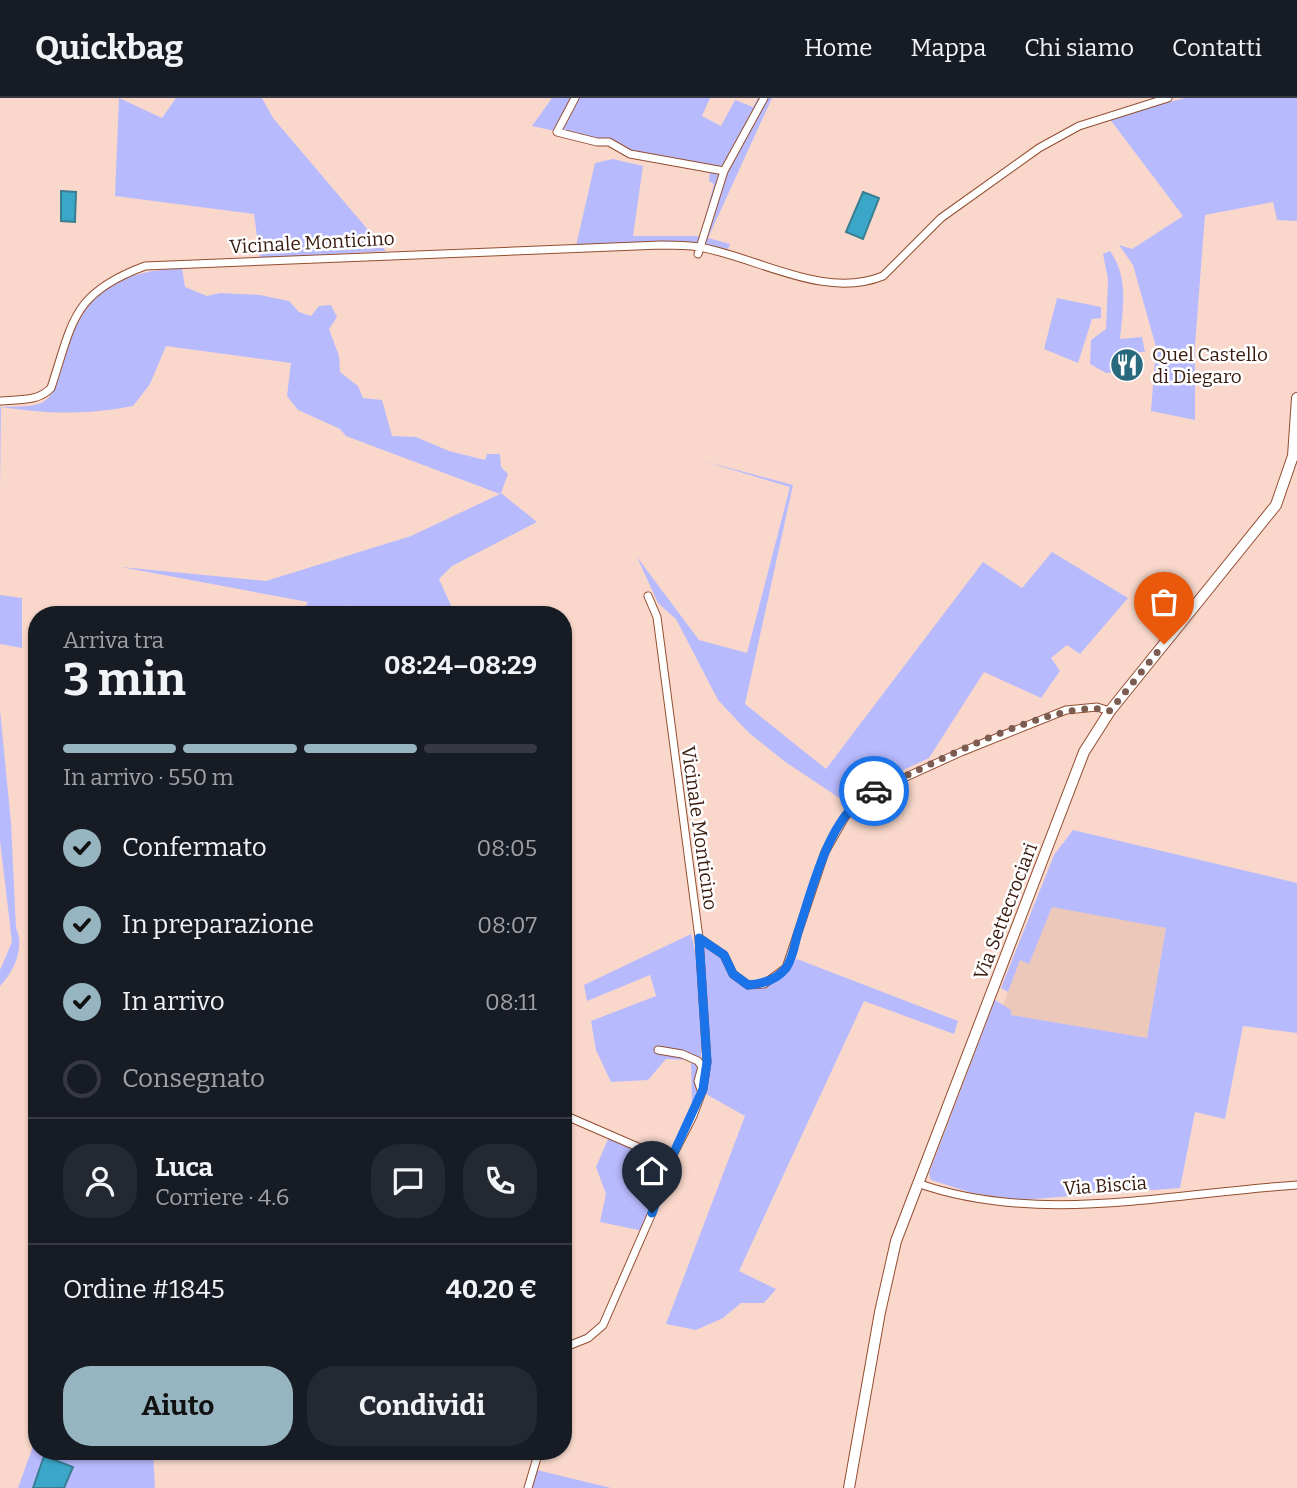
<!DOCTYPE html>
<html lang="it">
<head>
<meta charset="utf-8">
<style>
  body { margin:0; font-family:Bitter,serif; background:#242831; color:#f1f3f6; height:100vh; display:flex; flex-direction:column; font-size:26px; white-space:nowrap }
  * { box-sizing:border-box; margin:0 }
  p { font-size:23px; color:#9ea1a6 }
  .icon { flex:none; width:38px; height:38px; fill:none; stroke:currentColor; stroke-width:2; stroke-linecap:round; stroke-linejoin:round }
  .map { position:relative; flex:1; overflow:hidden }
  .side { position:absolute; left:28px; top:508px; width:544px; height:854px; display:flex; flex-direction:column; background:#171b24; border-radius:28px; box-shadow:0 2px 5px #0004 }
  .side>* { flex:none }
  .pin { position:absolute; display:grid; place-items:center; width:60px; height:60px; color:#fff; margin:-72px -30px; border-radius:50% 50% 50% 0; rotate:-45deg; box-shadow:0 0 7px #0007 }
  .pin .icon { rotate:45deg }
  .courier { position:absolute; display:grid; place-items:center; width:70px; height:70px; margin:-35px; border:5px solid #1a73e8; border-radius:50%; background:#fff; color:#222; box-shadow:0 2px 9px #0007 }
  .headline em { font-style:normal; font-weight:700 }
  .headline div { display:flex; flex-direction:column-reverse }
  .headline { display:flex; align-items:center; justify-content:space-between; height:119px; padding:0 35px }
  h1 { font-size:46px; font-weight:700; line-height:52px }
  .bar { display:grid; grid-template-columns:repeat(4,1fr); gap:10px 7px; align-content:center; height:84px; padding:0 35px }
  .bar i { height:9px; border-radius:5px; background:#363941 }
  .bar .current { background:#97b5c0 }
  .bar p { grid-column:span 4 }
  .line { display:flex; align-items:center; gap:18px; padding:0 35px; border-top:2px solid #363941 }
  .line div { flex:1 }
  .round { display:grid; place-items:center; flex:none; width:74px; height:74px; border-radius:28px; background:#242831 }
  ol { padding:0 35px; list-style:none }
  li { display:flex; align-items:center; gap:21px; height:77px }
  li p { margin-inline-start:auto }
  li .icon { padding:7px; border-radius:50%; background:#97b5c0; color:#111; stroke-width:4 }
  li:last-child { color:#9ea1a6 }
  li i { width:38px; height:38px; border:4px solid #363941; border-radius:50% }
  .action { display:flex; gap:14px; margin-top:auto; padding:14px 35px }
  .action a { flex:1; height:80px; border-radius:28px; background:#97b5c0; color:#111; font-size:28px; font-weight:700; line-height:80px; text-align:center }
  .action a+a { background:#242831; color:#f1f3f6 }
  header { display:flex; align-items:center; gap:42px; box-sizing:border-box; height:98px; padding:0 35px; background:#171b24; border-bottom:2px solid #363941 }
  header strong { font-size:33px }
  nav { display:flex; gap:38px; margin-inline-start:auto; font-size:24px }
  .map>svg:first-child { display:block }
  .built { fill:#ecc8ba }
  .green { fill:#b8bafe }
  .water { fill:#3aa7c9; stroke:#397d91; stroke-width:2 }
  .lines { fill:none; stroke-linecap:round; stroke-linejoin:round }
  .street-casing { stroke:#944d30; stroke-width:9 }
  .secondary-casing { stroke:#944d30; stroke-width:12 }
  .street { stroke:#fff; stroke-width:7 }
  .secondary { stroke:#fff; stroke-width:10 }
  .done { stroke:#7c5c50; stroke-width:7; stroke-dasharray:0 12.6 }
  .route { stroke:#1a73e8; stroke-width:9 }
  .labels { text-anchor:middle; stroke-width:5; stroke-linejoin:round; paint-order:stroke }
  .street-label { font-size:19px; fill:#381a0e; stroke:#fff }
  .poi-label { font-size:19px; fill:#381a0e; stroke:#fff; text-anchor:start }
</style>
</head>
<body>
<header>
<strong>Quickbag</strong>
<nav><a>Home</a><a>Mappa</a><a>Chi siamo</a><a>Contatti</a></nav>
</header>
<div class="map">
<svg width="1297" height="1390" viewBox="0 0 1297 1390">
  <rect width="100%" height="100%" fill="#f9d8cb"/>
  <path class="built" d="M 1052,808 L 1166,830 L 1147,940 L 1010,917 L 1003,907 L 1020,861 L 1029,865 Z"/>
  <path class="green" d="M 119,0 L 162,20 L 176,0 L 262,0 L 273,20 L 386,153 L 260,160 L 254,116 L 115,98 Z
    M 552,0 L 710,0 L 702,18 L 721,28 L 735,2 L 753,9 L 758,0 L 772,0 L 708,140 L 730,146 L 728,151 L 693,144 L 576,148 L 595,65 L 613,61 L 643,68 L 633,138 L 700,138 L 714,86 L 709,83 L 710,72 L 685,62 L 628,52 L 612,41 L 596,42 L 532,28 Z
    M 1185,0 L 1297,0 L 1297,123 L 1277,122 L 1273,104 L 1205,117 L 1195,247 L 1195,322 L 1151,313 L 1156,249 L 1133,167 L 1119,147 L 1132,151 L 1183,118 L 1109,20 Z
    M 1110,153 C 1129,180 1123,209 1120,241 L 1142,239 L 1145,254 L 1116,254 L 1116,275 L 1106,275 L 1090,266 L 1091,242 L 1106,231 L 1108,181 L 1103,156 Z
    M 182,170 L 185,189 L 207,198 L 220,195 L 260,197 L 289,203 L 299,214 L 311,218 L 319,208 L 331,207 L 337,219 L 329,231 L 339,258 L 340,274 L 358,288 L 363,300 L 382,302 L 392,338 L 416,339 L 449,353 L 485,362 L 487,356 L 500,356 L 501,369 L 508,376 L 501,395 L 537,424 L 452,468 L 439,481 L 455,516 L 356,516 L 350,507 L 336,516 L 301,516 L 308,504 L 121,469 L 266,483 L 411,438 L 500,396 L 346,338 L 340,331 L 298,312 L 287,298 L 291,265 L 166,248 L 150,286 L 133,308 C 86,317 48,316 1,309 L 0,393 L 0,309 C 13,308 32,310 43,304 C 55,297 60,278 63,266 C 82,197 110,174 182,170 Z
    M 1057,200 L 1101,209 L 1101,220 L 1092,221 L 1078,265 L 1044,251 Z
    M 703,363 L 793,387 L 745,606 L 826,671 L 983,464 L 1022,490 L 1052,454 L 1128,500 L 1080,556 L 1067,547 L 1051,560 L 1060,573 L 1041,600 L 984,574 L 929,660 L 841,701 L 784,663 L 748,634 L 718,602 L 676,521 L 658,505 L 637,459 L 699,542 L 747,555 L 790,389 Z
    M 0,497 L 22,500 L 22,550 L 0,546 Z
    M 0,612 L 11,725 L 16,830 C 25,849 14,874 0,888 L 0,872 L 12,844 L 0,743 Z
    M 1073,732 L 1297,785 L 1297,935 L 1243,928 L 1225,1021 L 1195,1014 L 1180,1090 L 1020,1102 L 972,1095 L 931,1082 L 929,1075 L 995,902 L 1011,912 L 1011,917 L 1147,940 L 1166,830 L 1052,809 L 1029,866 L 1020,862 L 1008,894 L 1001,890 L 1054,757 Z
    M 691,836 C 706,892 706,957 692,1012 L 691,962 L 666,961 L 648,982 L 611,984 L 596,952 L 591,923 L 656,898 L 650,877 L 587,903 L 584,887 Z
    M 701,845 L 721,858 L 745,890 C 770,890 781,880 797,861 L 958,923 L 954,936 L 864,903 L 739,1173 L 776,1191 L 764,1205 L 741,1205 L 723,1220 L 696,1232 L 666,1226 L 745,1018 L 704,995 L 709,934 Z
    M 609,1039 L 671,1061 L 643,1133 L 600,1124 L 606,1096 L 596,1069 Z
    M 37,1337 L 37,1353 L 203,1353 L 153,1353 L 155,1390 L 18,1390 Z
    M 537,1372 L 611,1390 L 532,1390 Z"/>
  <path class="water" d="M 61,93 L 76,94 L 75,124 L 61,123 Z
    M 863,94 L 879,100 L 863,141 L 846,134 Z
    M 44,1358 L 73,1369 L 64,1390 L 33,1390 Z"/>
  <g class="lines">
    <g class="street-casing">
      <path id="street" d="M 575,0 L 557,34 L 597,44 L 609,44 L 630,56 L 724,73
        M 698,156 L 724,73 L 764,0
        M 0,303 C 18,301 38,304 51,290 C 73,223 72,195 145,168 L 661,147 C 673,147 687,147 699,149 C 757,159 824,202 883,178 L 941,120 L 1039,50 L 1079,28 L 1168,0
        M 699,840 L 724,857 L 733,876 L 748,887 L 764,886 L 786,870 L 825,754 L 845,719 L 862,699 L 961,654 L 1066,612 L 1097,609 L 1110,613
        M 658,952 L 682,956 L 698,963 L 702,969 L 698,983 L 701,992
        M 564,1017 L 670,1063
        M 917,1085 C 1038,1128 1172,1095 1297,1087
        M 564,1262 L 568,1248 L 588,1240 L 603,1227 L 652,1115 L 670,1063 L 693,1018 L 703,991 L 707,964 L 699,840 L 657,519 L 648,498
        M 528,1390 L 539,1353"/>
    </g>
    <g class="secondary-casing">
      <path id="secondary" d="M 849,1390 L 880,1214 L 896,1143 L 1084,654 L 1110,613 L 1276,407 L 1293,358 L 1297,300"/>
    </g>
    <use href="#street" class="street"/>
    <use href="#secondary" class="secondary"/>
  </g>
  <g class="lines">
    <path class="done" d="M 874,693 C 925,670 1060,597 1110,613 L 1164,546"/>
    <path class="route" d="M 652,1115 L 670,1063 L 703,991 L 707,964 L 699,840 L 724,857 L 733,876 L 748,887 C 761,886 777,882 786,870 C 793,861 795,844 798,834 C 813,790 829,714 874,693"/>
  </g>
  <defs>
    <g id="restaurant-disc" transform="scale(1.75)"><circle r="9.5" fill="#29697d" stroke="#fff"/><path d="M-5-6h1v4h1v-4h1v4h1v-4h1v5L-1.5 .5V6h-2V.5L-5-1ZM5-6V6H3V1.5H1.5Q1.5-4 5-6Z" fill="#fff"/></g>
  </defs>
  <g fill-rule="evenodd">
    <use href="#restaurant-disc" x="1127" y="267"/>
  </g>
  <g class="labels">
    <g class="street-label">
      <text transform="translate(312 144) rotate(-3)" y="7">Vicinale Monticino</text>
      <text transform="translate(700 730) rotate(82)" y="7">Vicinale Monticino</text>
      <text transform="translate(1005 813) rotate(-69)" y="7">Via Settecrociari</text>
      <text transform="translate(1105 1087) rotate(-4)" y="7">Via Biscia</text>
    </g>
    <g class="poi-label">
      <text x="1152" y="263">Quel Castello<tspan x="1152" dy="22">di Diegaro</tspan></text>
    </g>
  </g>
</svg>
<div class="pin" style="left:1164px;top:546px;background:#ea580c"><svg class="icon" aria-label="bag" viewBox="0 0 24 24"><path d="M5 8h14l-1 12H6zM9 8a3 3 0 0 1 6 0"/></svg></div>
<div class="pin" style="left:652px;top:1115px;background:#1f2937"><svg class="icon" aria-label="home" viewBox="0 0 24 24"><path d="M3 11l9-7 9 7M6 9v11h12V9"/></svg></div>
<div class="courier" style="left:874px;top:693px"><svg class="icon" aria-label="car" viewBox="0 0 24 24"><path d="M5 17H2v-5l4-1 3-4h7l3 4 3 1v5h-3M9 17h6M6 11h13"/><circle cx="7" cy="17" r="2"/><circle cx="17" cy="17" r="2"/></svg></div>
<section class="side">
<div class="headline"><div><h1>3 min</h1><p>Arriva tra</p></div><em>08:24–08:29</em></div>
<div class="bar"><i class="current"></i><i class="current"></i><i class="current"></i><i></i><p>In arrivo · 550 m</p></div>
<ol>
<li><svg class="icon" aria-label="check" viewBox="0 0 24 24"><path d="M5 12l5 5 9-10"/></svg>Confermato<p>08:05</p></li>
<li><svg class="icon" aria-label="check" viewBox="0 0 24 24"><path d="M5 12l5 5 9-10"/></svg>In preparazione<p>08:07</p></li>
<li><svg class="icon" aria-label="check" viewBox="0 0 24 24"><path d="M5 12l5 5 9-10"/></svg>In arrivo<p>08:11</p></li>
<li><i></i>Consegnato</li>
</ol>
<div class="line" style="height:126px"><a class="round"><svg class="icon" aria-label="person" viewBox="0 0 24 24"><circle cx="12" cy="8" r="4"/><path d="M4 21q1-7 8-7t8 7"/></svg></a><div><b>Luca</b><p>Corriere · 4.6</p></div><a class="round"><svg class="icon" aria-label="chat" viewBox="0 0 24 24"><path d="M4 5h16v11H9l-5 4z"/></svg></a><a class="round"><svg class="icon" aria-label="phone" viewBox="0 0 24 24"><path d="M5 4h4l2 5-3 2q2 4 5 5l2-3 5 2v4C11 20 4 13 5 4z"/></svg></a></div>
<div class="line" style="height:91px"><div>Ordine #1845</div><b>40.20 €</b></div>
<div class="action"><a>Aiuto</a><a>Condividi</a></div>
</section>
</div>
</body>
</html>
